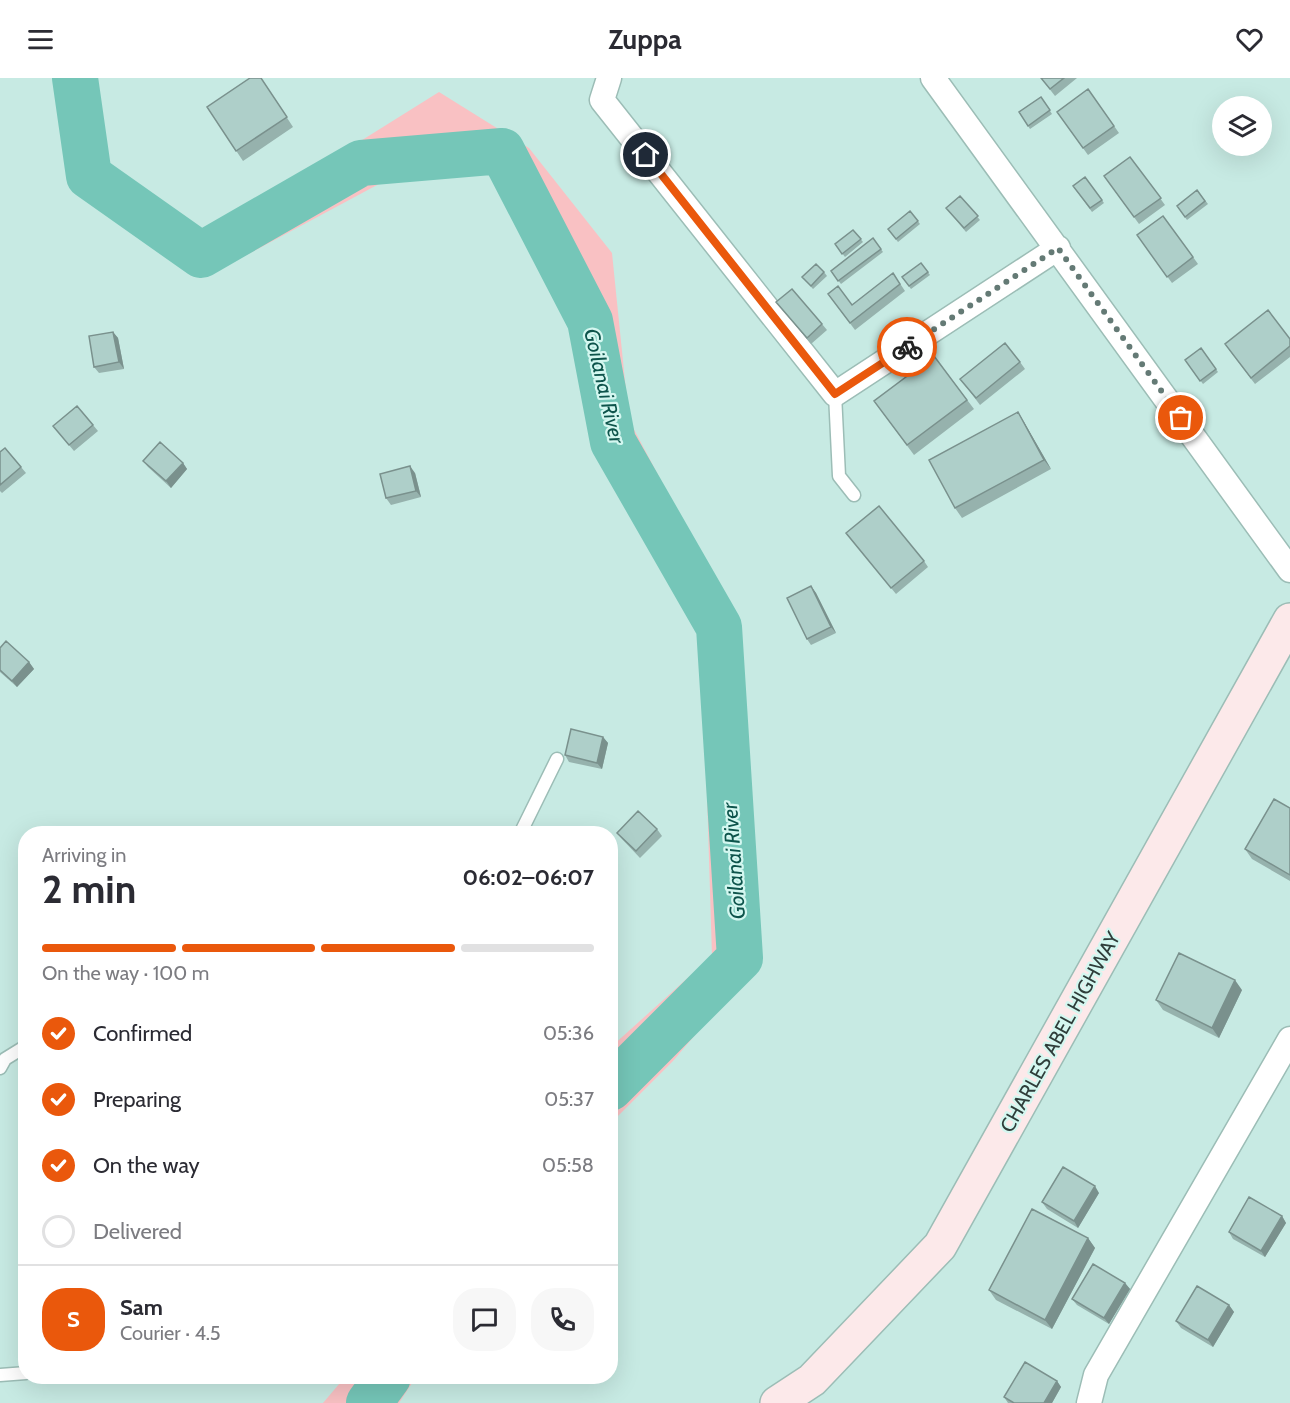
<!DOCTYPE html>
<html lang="en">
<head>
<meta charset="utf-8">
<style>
  body { margin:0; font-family:Cabin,sans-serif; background:#f7f7f7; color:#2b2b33; height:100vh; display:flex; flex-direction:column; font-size:22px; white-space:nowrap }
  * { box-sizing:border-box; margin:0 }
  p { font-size:20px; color:#7c7c81 }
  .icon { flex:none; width:33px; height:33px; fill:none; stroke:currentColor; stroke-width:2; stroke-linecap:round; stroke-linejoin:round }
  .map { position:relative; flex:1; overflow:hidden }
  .drawer { position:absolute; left:18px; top:748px; width:600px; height:558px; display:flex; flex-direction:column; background:#fff; border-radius:24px; box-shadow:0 6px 24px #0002 }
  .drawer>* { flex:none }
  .tools { position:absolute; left:1212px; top:18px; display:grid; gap:12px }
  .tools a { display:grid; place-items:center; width:60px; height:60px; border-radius:50%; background:#fff; box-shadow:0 6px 24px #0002; font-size:30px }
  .pin { position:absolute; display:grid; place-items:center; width:51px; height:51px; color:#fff; margin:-26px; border:3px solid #fff; border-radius:50%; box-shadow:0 2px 6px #0007 }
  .courier { position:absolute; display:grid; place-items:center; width:60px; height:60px; margin:-30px; border:4px solid #ea580c; border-radius:50%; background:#fff; color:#222; box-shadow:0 2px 8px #0007 }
  .overview em { font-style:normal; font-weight:700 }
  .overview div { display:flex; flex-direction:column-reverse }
  .overview { display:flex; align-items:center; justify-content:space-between; height:102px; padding:0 24px }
  h1 { font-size:39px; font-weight:700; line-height:45px }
  .bar { display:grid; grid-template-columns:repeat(4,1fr); gap:9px 6px; align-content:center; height:72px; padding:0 24px }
  .bar i { height:8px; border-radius:4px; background:#e1e1e2 }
  .bar .on { background:#ea580c }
  .bar p { grid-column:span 4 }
  .line { display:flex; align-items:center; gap:15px; padding:0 24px; border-top:2px solid #e1e1e2 }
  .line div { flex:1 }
  .round { display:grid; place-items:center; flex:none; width:63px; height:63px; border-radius:24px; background:#f7f7f7 }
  ol { padding:0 24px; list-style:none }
  li { display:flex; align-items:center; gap:18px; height:66px }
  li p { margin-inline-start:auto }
  li .icon { padding:6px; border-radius:50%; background:#ea580c; color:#fff; stroke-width:4 }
  li:last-child { color:#7c7c81 }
  li i { width:33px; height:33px; border:3px solid #e1e1e2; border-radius:50% }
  header { display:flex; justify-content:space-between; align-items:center; height:78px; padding:0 24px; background:#fff; font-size:27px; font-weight:700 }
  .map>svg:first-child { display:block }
  .green { fill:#f9c1c3 }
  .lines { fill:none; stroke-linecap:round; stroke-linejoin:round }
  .river { stroke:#75c6b8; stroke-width:46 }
  .lane-casing { stroke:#9cbdb6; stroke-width:15 }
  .street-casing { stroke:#9cbdb6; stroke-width:27 }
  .secondary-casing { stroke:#9cbdb6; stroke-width:36 }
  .lane { stroke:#fff; stroke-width:12 }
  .street { stroke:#fff; stroke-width:24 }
  .secondary { stroke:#fce9ea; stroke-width:33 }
  .wall { fill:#96b2ad }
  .shaded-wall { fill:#7a918d }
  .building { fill:#aecfc9; stroke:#7a918d; stroke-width:1.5 }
  .done { stroke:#647a75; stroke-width:6; stroke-dasharray:0 10.8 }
  .route { stroke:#ea580c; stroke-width:8 }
  .labels { text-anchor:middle; stroke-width:4.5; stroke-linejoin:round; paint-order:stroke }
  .street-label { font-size:20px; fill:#2f3d3a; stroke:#d4f7f0 }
  .water-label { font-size:21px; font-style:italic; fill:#0d544b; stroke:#d4f7f0 }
</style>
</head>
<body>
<header><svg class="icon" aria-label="menu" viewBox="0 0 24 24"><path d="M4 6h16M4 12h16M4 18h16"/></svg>Zuppa<svg class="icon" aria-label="heart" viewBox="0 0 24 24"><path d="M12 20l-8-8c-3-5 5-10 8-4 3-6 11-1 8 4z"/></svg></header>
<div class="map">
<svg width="1290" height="1325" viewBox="0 0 1290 1325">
  <rect width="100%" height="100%" fill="#c7eae3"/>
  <path class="green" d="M 439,14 L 529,70 L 612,175 L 629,342 L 730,533 L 762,878 L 673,983 L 611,1045 L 611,969 L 712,878 L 702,555 L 598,371 L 571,250 L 495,93 L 392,99 L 224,189 L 203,150 L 351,69 Z
    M 345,1299 L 416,1299 L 399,1325 L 323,1325 Z"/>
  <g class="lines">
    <path class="river" d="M 75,0 L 89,98 L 201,177 L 361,85 L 502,73 L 590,243 L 613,364 L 719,549 L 740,880 L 610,1010
      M 369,1325 L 388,1299"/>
    <g class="lane-casing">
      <path id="lane" d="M 835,316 L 839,398 L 854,417
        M 520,756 L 557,681
        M 0,990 L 5,981 L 26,968
        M 0,1297 L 26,1295"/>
    </g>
    <g class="street-casing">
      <path id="street" d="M 609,0 L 602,22 L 835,316 L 1058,170
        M 933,0 L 1290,492
        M 1089,1325 L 1096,1297 L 1290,961"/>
    </g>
    <g class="secondary-casing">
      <path id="secondary" d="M 777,1325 L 812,1302 L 940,1168 L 1290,542"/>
    </g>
    <use href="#lane" class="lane"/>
    <use href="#street" class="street"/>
    <use href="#secondary" class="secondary"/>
  </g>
  <path class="wall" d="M 261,0 L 293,49 L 243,83 L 207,29 Z
    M 1041,0 L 1077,0 L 1055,18 Z
    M 1088,11 L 1119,55 L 1088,77 L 1057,34 Z
    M 1041,19 L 1052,36 L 1030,51 L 1019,34 Z
    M 1130,79 L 1165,127 L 1139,146 L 1104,98 Z
    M 1085,99 L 1104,125 L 1092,134 L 1073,108 Z
    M 1197,112 L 1208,126 L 1187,142 L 1177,128 Z
    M 960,118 L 980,142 L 966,154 L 946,130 Z
    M 910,133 L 920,146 L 898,164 L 888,151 Z
    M 853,152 L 863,164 L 845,179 L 835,166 Z
    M 1137,157 L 1193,179 L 1198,186 L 1172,205 Z
    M 873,160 L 883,174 L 841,206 L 831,193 Z
    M 921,185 L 930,197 L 911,211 L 902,199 Z
    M 824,194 L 827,198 L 813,211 L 802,199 Z
    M 893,195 L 905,213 L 855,252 L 828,216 L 852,227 Z
    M 776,224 L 822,246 L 827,252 L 811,266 Z
    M 113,254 L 118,260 L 124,291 L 99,295 L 94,289 Z
    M 1290,261 L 1290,279 L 1255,306 L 1229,272 Z
    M 1201,270 L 1218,294 L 1203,306 L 1185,282 Z
    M 934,278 L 974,331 L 914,377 L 874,323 Z
    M 1020,284 L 1025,291 L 980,327 L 965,307 Z
    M 1018,334 L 1024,344 L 1051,391 L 962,440 L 955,430 Z
    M 93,347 L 98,353 L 74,373 L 53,348 Z
    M 0,374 L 21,389 L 26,395 L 2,415 L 0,413 Z
    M 143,383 L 183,385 L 187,391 L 171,410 L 148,389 Z
    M 415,395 L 421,419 L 391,427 L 386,420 Z
    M 846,455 L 924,483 L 928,489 L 896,516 Z
    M 811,508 L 816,515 L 836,555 L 811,567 L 807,561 Z
    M 0,570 L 29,584 L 34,591 L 17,609 L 0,594 Z
    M 603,659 L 608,665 L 602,691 L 569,684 L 565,677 Z
    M 1290,730 L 1290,803 L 1252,781 L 1245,771 Z
    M 657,751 L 662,758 L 640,780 L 622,761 L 617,755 Z
    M 1242,912 L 1219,960 L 1163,932 L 1156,922 Z
    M 1099,1115 L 1078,1150 L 1047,1131 L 1042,1124 Z
    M 1282,1138 L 1286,1145 L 1265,1179 L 1233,1161 L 1229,1154 Z
    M 1088,1160 L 1095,1170 L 1052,1251 L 996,1222 L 989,1212 Z
    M 1125,1205 L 1130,1211 L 1109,1246 L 1077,1227 L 1072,1221 Z
    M 1229,1227 L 1234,1234 L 1213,1269 L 1181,1250 L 1176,1243 Z
    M 1057,1303 L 1061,1309 L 1052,1325 L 1008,1325 L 1004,1319 Z"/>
  <path class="shaded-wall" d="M 113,254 L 118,260 L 124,291 L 119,284 Z
    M 1018,334 L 1024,344 L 1051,391 L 1044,382 Z
    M 183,385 L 187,391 L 171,410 L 166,403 Z
    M 410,388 L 415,395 L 421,419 L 416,413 Z
    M 811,508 L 816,515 L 836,555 L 831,549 Z
    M 29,584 L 34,591 L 17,609 L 12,603 Z
    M 603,659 L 608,665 L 602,691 L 597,685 Z
    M 1235,902 L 1242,912 L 1219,960 L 1212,950 Z
    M 1095,1108 L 1099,1115 L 1078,1150 L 1074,1143 Z
    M 1282,1138 L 1286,1145 L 1265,1179 L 1261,1173 Z
    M 1088,1160 L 1095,1170 L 1052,1251 L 1045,1242 Z
    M 1125,1205 L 1130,1211 L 1109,1246 L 1104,1240 Z
    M 1229,1227 L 1234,1234 L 1213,1269 L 1208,1262 Z
    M 1057,1303 L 1061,1309 L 1052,1325 L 1044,1325 Z"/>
  <path class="building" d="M 250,0 L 261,0 L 287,39 L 236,73 L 207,29 Z
    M 1041,0 L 1064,0 L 1050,11 Z
    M 1088,11 L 1114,48 L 1083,70 L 1057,34 Z
    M 1041,19 L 1050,32 L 1028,48 L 1019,34 Z
    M 1130,79 L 1161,120 L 1134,139 L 1104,98 Z
    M 1085,99 L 1102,122 L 1090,130 L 1073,108 Z
    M 1197,112 L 1205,123 L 1185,139 L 1177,128 Z
    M 960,118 L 978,138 L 964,150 L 946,130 Z
    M 910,133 L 918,143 L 896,161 L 888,151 Z
    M 1163,138 L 1193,179 L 1167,199 L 1137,157 Z
    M 853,152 L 861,161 L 842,176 L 835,166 Z
    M 873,160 L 881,171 L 838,203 L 831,193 Z
    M 921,185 L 928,194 L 909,208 L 902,199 Z
    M 816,186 L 824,194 L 811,208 L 802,199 Z
    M 893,195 L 900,206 L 850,245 L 828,216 L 838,208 L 852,227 Z
    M 792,211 L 822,246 L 807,260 L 776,224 Z
    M 1268,232 L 1290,261 L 1290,268 L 1251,300 L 1225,266 Z
    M 113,254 L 119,284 L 94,289 L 89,258 Z
    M 1005,265 L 1020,284 L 976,320 L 960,301 Z
    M 1201,270 L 1216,291 L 1200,303 L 1185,282 Z
    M 934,278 L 967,322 L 907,367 L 874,323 Z
    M 77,328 L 93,347 L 69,367 L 53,348 Z
    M 1018,334 L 1044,382 L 955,430 L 929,382 Z
    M 160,364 L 183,385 L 166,403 L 143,383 Z
    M 5,370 L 21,389 L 0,407 L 0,374 Z
    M 410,388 L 416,413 L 386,420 L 380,396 Z
    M 879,428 L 924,483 L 891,510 L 846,455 Z
    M 811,508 L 831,549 L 807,561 L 787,520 Z
    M 6,563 L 29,584 L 12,603 L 0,592 L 0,570 Z
    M 571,651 L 603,659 L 597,685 L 565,677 Z
    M 1274,721 L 1290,730 L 1290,797 L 1245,771 Z
    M 638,733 L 657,751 L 636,773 L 617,755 Z
    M 1179,875 L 1235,902 L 1212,950 L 1156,922 Z
    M 1063,1089 L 1095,1108 L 1074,1143 L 1042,1124 Z
    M 1249,1119 L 1282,1138 L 1261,1173 L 1229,1154 Z
    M 1032,1131 L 1088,1160 L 1045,1242 L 989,1212 Z
    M 1093,1186 L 1125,1205 L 1104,1240 L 1072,1221 Z
    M 1197,1208 L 1229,1227 L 1208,1262 L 1176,1243 Z
    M 1025,1284 L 1057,1303 L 1044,1325 L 1014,1325 L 1004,1319 Z"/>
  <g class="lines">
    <path class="done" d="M 907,269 L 1058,170 L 1181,340"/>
    <path class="route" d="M 646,77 L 835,316 L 907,269"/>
  </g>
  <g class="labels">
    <g class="street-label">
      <text transform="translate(1060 954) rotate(-61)" y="7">CHARLES ABEL HIGHWAY</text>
    </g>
    <g class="water-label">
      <text transform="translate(604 308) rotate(77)" y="7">Goilanai River</text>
      <text transform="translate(734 783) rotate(-94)" y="7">Goilanai River</text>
    </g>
  </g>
</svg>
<div class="tools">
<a><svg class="icon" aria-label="layers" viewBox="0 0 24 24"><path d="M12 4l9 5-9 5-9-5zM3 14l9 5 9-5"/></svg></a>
</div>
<div class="pin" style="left:1181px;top:340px;background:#ea580c"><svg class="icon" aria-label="bag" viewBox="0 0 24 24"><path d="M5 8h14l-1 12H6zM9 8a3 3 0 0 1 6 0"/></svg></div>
<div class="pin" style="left:646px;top:77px;background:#1f2937"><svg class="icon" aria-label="home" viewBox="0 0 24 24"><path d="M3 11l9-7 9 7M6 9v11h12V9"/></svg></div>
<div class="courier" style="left:907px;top:269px"><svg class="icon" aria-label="bike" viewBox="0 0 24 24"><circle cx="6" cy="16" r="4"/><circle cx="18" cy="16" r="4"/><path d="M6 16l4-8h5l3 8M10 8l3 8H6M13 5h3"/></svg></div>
<section class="drawer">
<div class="overview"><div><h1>2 min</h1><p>Arriving in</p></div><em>06:02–06:07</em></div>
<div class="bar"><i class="on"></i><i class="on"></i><i class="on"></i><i></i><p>On the way · 100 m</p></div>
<ol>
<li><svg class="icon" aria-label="check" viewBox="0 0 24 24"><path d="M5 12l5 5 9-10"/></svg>Confirmed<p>05:36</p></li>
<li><svg class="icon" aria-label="check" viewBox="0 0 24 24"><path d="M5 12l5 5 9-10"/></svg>Preparing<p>05:37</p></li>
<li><svg class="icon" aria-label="check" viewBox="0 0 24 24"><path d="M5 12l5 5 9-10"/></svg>On the way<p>05:58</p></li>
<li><i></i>Delivered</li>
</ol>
<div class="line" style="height:108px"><b class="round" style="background:#ea580c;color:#fff">S</b><div><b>Sam</b><p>Courier · 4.5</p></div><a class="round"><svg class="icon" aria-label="chat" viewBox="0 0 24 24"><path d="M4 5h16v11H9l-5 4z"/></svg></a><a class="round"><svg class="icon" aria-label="phone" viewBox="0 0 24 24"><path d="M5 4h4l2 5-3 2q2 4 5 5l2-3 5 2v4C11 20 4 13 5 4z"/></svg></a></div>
</section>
</div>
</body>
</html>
